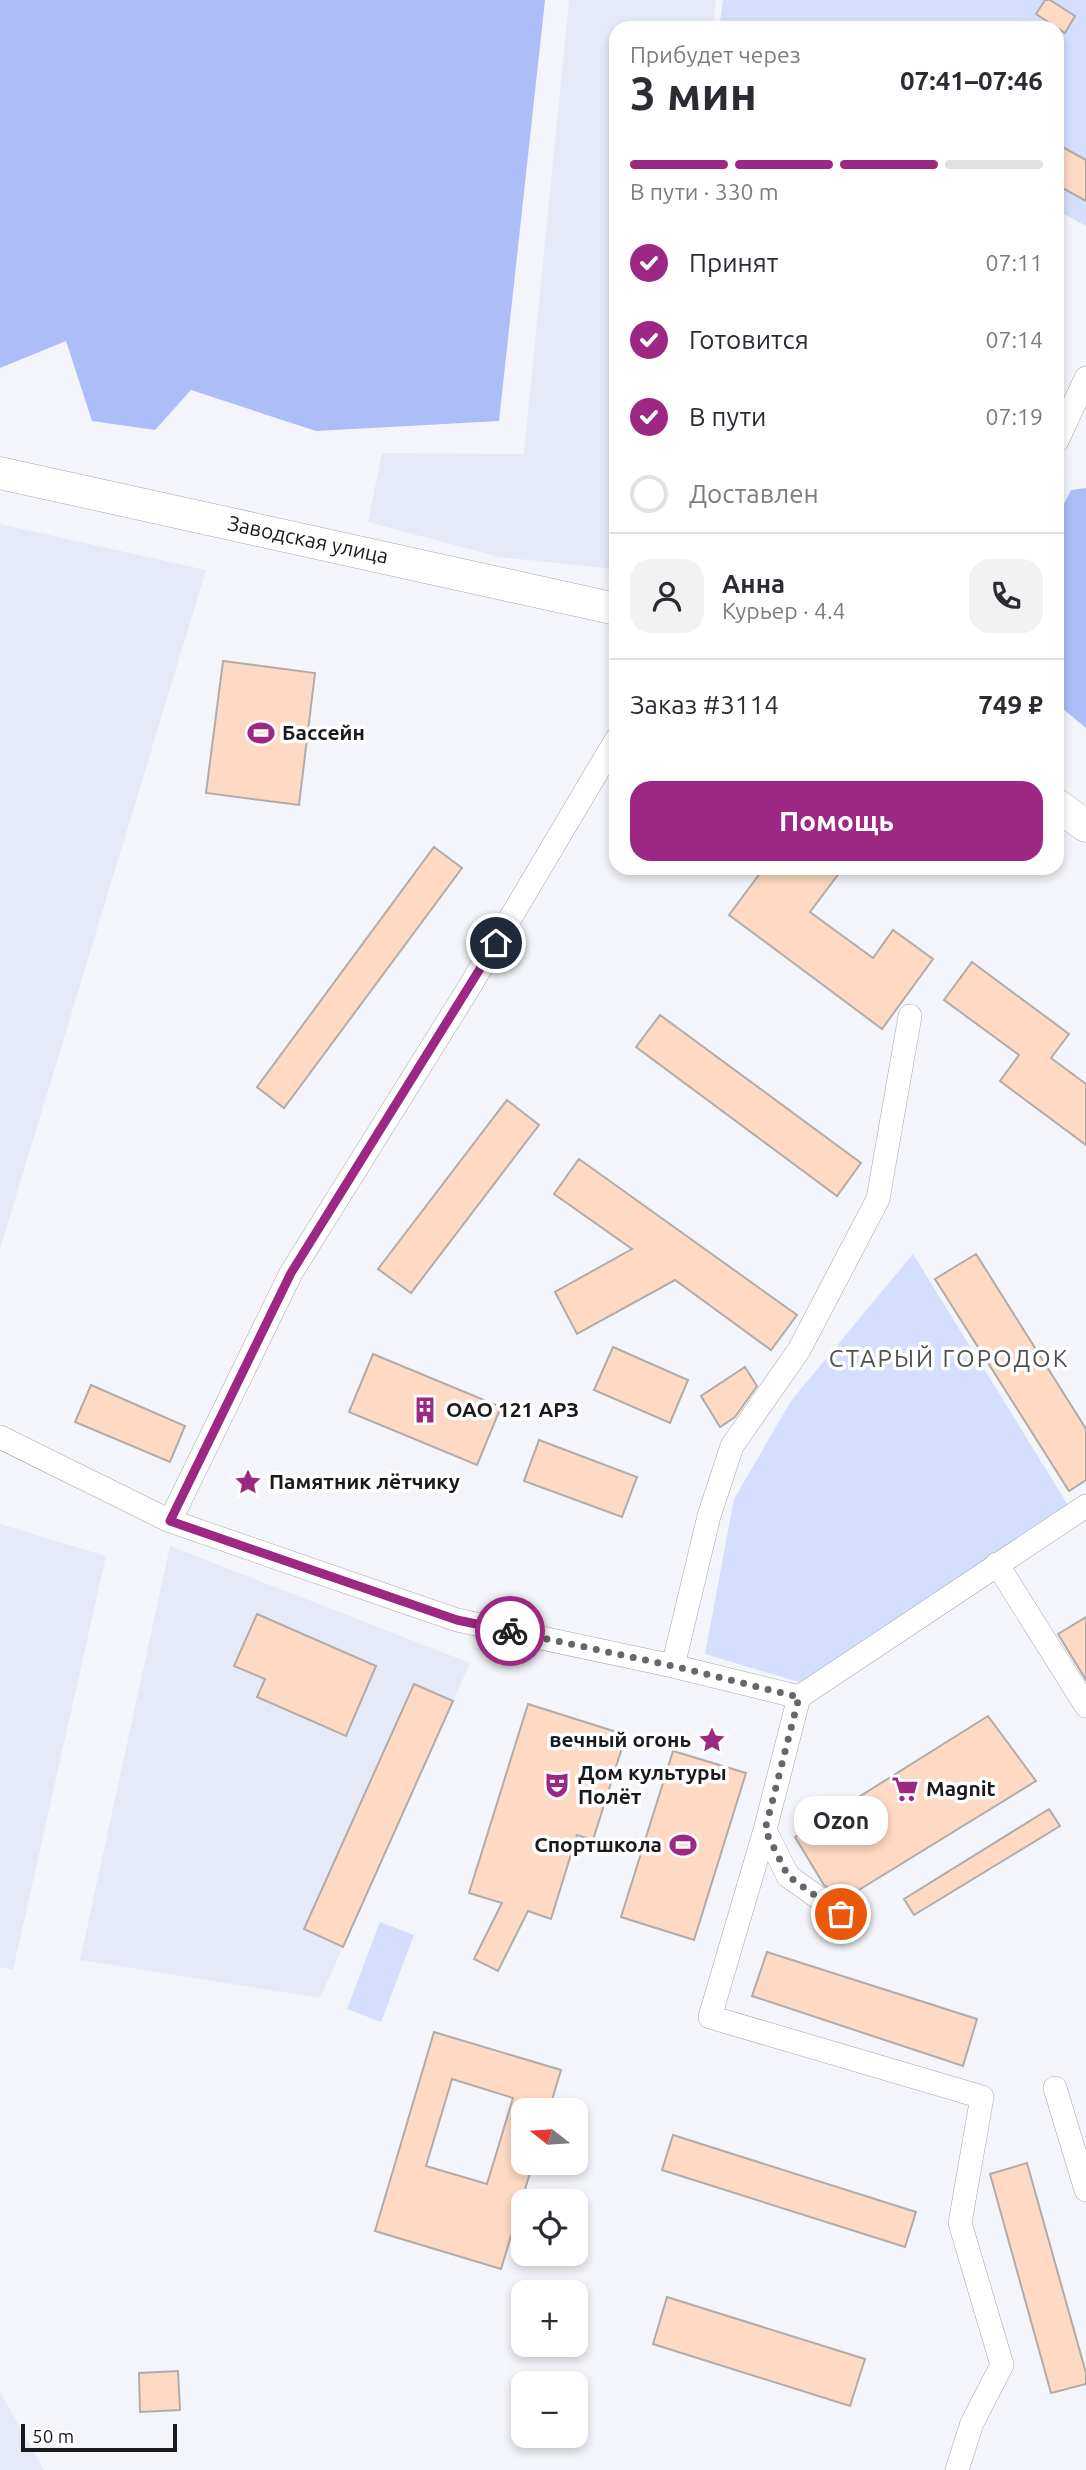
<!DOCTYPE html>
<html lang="ru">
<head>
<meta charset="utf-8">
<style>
  body { margin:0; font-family:Ubuntu,sans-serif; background:#f2f2f3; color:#2b2b33; height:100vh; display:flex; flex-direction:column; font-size:26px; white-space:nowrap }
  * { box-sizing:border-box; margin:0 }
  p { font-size:23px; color:#7c7c81 }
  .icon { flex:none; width:38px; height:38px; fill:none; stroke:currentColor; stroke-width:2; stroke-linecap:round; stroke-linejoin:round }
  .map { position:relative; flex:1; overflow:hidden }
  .panel { position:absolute; left:609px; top:21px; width:455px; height:854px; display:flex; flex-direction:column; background:#fff; border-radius:21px; box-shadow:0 4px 10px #0003 }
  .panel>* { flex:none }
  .needle { width:46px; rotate:287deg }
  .tools { position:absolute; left:511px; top:2098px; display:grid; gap:14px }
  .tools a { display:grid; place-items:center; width:77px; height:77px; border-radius:14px; background:#fff; box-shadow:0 4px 10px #0003; font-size:35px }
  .scale { position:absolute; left:21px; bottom:18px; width:156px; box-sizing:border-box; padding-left:7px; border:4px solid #1a1a1c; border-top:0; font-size:19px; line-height:24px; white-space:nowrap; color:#1a1a1c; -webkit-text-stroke:5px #fff; paint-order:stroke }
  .pin { position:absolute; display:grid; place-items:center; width:60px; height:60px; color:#fff; margin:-30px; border:4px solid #fff; border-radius:50%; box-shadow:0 2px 7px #0007 }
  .courier { position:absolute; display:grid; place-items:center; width:70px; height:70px; margin:-35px; border:5px solid #9c2884; border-radius:50%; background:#fff; color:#222; box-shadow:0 2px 9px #0007 }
  .bubble { position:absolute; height:49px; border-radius:21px; background:#fff; box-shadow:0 4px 10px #0003; font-size:23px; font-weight:700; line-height:49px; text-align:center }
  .summary em { font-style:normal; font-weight:700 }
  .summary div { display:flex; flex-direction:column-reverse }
  .summary { display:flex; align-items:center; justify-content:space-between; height:119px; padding:0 21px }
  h1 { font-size:46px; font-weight:700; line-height:52px }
  .bar { display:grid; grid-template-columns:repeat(4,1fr); gap:10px 7px; align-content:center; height:84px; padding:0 21px }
  .bar i { height:9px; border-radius:5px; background:#e1e1e2 }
  .bar .selected { background:#9c2884 }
  .bar p { grid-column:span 4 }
  .line { display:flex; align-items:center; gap:18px; padding:0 21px; border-top:2px solid #e1e1e2 }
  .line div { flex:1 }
  .round { display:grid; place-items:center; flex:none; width:74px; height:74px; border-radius:21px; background:#f2f2f3 }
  ol { padding:0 21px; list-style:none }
  li { display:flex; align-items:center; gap:21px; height:77px }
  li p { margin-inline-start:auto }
  li .icon { padding:7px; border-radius:50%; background:#9c2884; color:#fff; stroke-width:4 }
  li:last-child { color:#7c7c81 }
  li i { width:38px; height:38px; border:4px solid #e1e1e2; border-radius:50% }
  .primary-button { display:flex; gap:14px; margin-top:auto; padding:14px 21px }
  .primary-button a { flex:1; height:80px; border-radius:21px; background:#9c2884; color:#fff; font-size:28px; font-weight:700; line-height:80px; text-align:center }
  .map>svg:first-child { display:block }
  .built { fill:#e6eaf6 }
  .green { fill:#d5defd }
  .forest { fill:#adbdf8 }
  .building { fill:#fed9c3; stroke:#b1acaa; stroke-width:2; fill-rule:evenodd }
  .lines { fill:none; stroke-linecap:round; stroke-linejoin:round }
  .street-casing { stroke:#a6a7ac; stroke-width:24 }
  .secondary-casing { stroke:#a6a7ac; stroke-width:33 }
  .street { stroke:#fff; stroke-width:23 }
  .secondary { stroke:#fff; stroke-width:32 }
  .done { stroke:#66676a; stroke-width:7; stroke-dasharray:0 12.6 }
  .route { stroke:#9c2884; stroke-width:9 }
  .labels { text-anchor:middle; stroke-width:7; stroke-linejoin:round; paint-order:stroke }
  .street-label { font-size:21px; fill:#1a1a1c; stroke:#fff }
  .poi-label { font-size:21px; font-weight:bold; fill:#1a1a1c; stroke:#fff; text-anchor:start }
  .quarter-label { font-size:24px; letter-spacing:2px; fill:#505155; stroke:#fff }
</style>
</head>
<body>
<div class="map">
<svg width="1086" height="2470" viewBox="0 0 1086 2470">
  <rect width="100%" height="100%" fill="#f4f5fa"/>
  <path class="built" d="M 569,0 L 716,0 L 713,28 L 616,28 L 616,569 L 499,557 L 368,522 L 382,453 L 524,454 Z
    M 0,524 L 206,570 L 0,1249 Z
    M 0,1524 L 106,1556 L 13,1970 L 0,1967 Z
    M 170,1546 L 470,1663 L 320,1998 L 80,1960 Z
    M 0,2392 L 44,2470 L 0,2470 Z"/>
  <path class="green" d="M 723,0 L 1086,0 L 1086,226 L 1057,210 L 1057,28 L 732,28 L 720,21 Z
    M 913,1254 L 1068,1505 L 802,1683 L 705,1654 L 734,1499 L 791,1401 Z
    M 380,1922 L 414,1935 L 381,2022 L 347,2009 Z"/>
  <path class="forest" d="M 0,0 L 545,0 L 499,421 L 316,431 L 191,390 L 155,430 L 92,421 L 66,341 L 0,368 Z
    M 1086,488 L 1086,728 L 1057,704 L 1057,518 L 1071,490 Z"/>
  <path class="building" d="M 1045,0 L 1050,0 L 1075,16 L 1065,33 L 1036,14 Z
    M 1057,144 L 1086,160 L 1086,201 L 1057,185 Z
    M 223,661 L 315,673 L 299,805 L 206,793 Z
    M 434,847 L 462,868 L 284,1108 L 257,1087 Z
    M 764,868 L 843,868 L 810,912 L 873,958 L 893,930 L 933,959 L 882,1029 L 729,915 Z
    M 972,962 L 1069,1034 L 1051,1058 L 1086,1084 L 1086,1145 L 1000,1081 L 1019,1055 L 944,1000 Z
    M 660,1015 L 861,1163 L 837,1196 L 636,1047 Z
    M 507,1100 L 539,1125 L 411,1293 L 378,1269 Z
    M 579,1159 L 797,1315 L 771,1350 L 675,1280 L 577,1334 L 555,1292 L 632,1249 L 554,1194 Z
    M 976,1254 L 1086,1429 L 1086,1480 L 1069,1491 L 935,1279 Z
    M 613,1347 L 688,1380 L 670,1423 L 594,1390 Z
    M 373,1354 L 501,1407 L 477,1465 L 349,1412 Z
    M 745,1367 L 757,1386 L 735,1417 L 720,1427 L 701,1396 Z
    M 91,1385 L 185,1426 L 170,1462 L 75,1422 Z
    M 539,1440 L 637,1477 L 622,1517 L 524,1481 Z
    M 257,1614 L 376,1666 L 346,1736 L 257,1697 L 265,1679 L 234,1666 Z
    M 1086,1617 L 1086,1680 L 1058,1634 Z
    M 414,1684 L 453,1701 L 343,1947 L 304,1929 Z
    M 528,1704 L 626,1735 L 593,1840 L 577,1835 L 551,1919 L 528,1911 L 498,1971 L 474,1959 L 502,1903 L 469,1893 Z
    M 988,1716 L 1036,1781 L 844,1899 L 824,1885 L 795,1837 Z
    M 673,1751 L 746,1773 L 694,1940 L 621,1917 Z
    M 1049,1809 L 1060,1826 L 914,1915 L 904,1899 Z
    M 767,1952 L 977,2019 L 963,2066 L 752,1996 Z
    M 434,2032 L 561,2070 L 549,2110 L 523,2110 L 523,2163 L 533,2163 L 501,2269 L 375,2231 ZM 452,2079 L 513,2098 L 487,2184 L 426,2166 Z
    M 673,2135 L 916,2212 L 905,2247 L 662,2170 Z
    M 1027,2163 L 1086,2373 L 1086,2384 L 1051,2393 L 990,2174 Z
    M 667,2297 L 865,2359 L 850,2406 L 653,2344 Z
    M 178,2371 L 180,2410 L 140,2412 L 139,2373 Z"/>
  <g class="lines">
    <g class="street-casing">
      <path id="street" d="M 1057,441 L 1086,378
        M 0,1437 L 170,1521 L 457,1620 L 673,1666
        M 170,1521 L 291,1273 L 470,986 L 616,740
        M 997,1564 L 1086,1706
        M 799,1697 L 673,1666 L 709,1516 L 732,1446 L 799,1350 L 878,1199 L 910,1016
        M 765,1830 L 710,2017 L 982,2097 L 960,2223 L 1002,2365 L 972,2423 L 957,2470
        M 841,1914 L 788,1876 L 765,1830 L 799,1697 L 1086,1506
        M 1055,2088 L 1086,2190"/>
    </g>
    <g class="secondary-casing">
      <path id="secondary" d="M 0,473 L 616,609
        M 1057,805 L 1086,826"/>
    </g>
    <use href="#street" class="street"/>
    <use href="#secondary" class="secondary"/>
  </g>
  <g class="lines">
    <path class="done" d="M 510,1631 L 673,1666 L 799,1697 L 765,1830 L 788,1876 L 841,1914"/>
    <path class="route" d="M 496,943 L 291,1273 L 170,1521 L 457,1620 L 510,1631"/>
  </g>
  <defs>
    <g id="stadium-bare" transform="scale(2.1)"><path d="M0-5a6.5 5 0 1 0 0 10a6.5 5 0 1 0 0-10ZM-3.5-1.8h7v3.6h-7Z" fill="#9c2884" stroke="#fff" stroke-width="2.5" paint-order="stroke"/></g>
    <g id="building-bare" transform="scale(2.1)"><path d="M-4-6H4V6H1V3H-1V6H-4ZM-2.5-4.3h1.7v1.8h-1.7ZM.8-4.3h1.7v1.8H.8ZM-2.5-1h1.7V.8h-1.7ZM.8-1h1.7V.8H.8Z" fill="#9c2884" stroke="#fff" stroke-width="2.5" paint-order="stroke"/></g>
    <g id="sight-bare" transform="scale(2.1)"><path d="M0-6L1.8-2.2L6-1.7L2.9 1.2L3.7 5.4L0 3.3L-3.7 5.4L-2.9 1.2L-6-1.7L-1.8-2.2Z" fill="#9c2884" stroke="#fff" stroke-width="2.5" paint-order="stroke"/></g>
    <g id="theatre-bare" transform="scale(2.1)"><path d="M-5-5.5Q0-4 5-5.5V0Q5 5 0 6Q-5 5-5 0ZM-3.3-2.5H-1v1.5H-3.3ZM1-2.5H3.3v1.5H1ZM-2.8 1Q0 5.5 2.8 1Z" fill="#9c2884" stroke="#fff" stroke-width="2.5" paint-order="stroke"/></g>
    <g id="supermarket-bare" transform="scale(2.1)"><path d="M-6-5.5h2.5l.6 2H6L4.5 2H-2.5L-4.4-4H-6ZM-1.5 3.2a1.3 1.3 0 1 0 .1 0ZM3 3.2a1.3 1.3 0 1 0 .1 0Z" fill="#9c2884" stroke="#fff" stroke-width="2.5" paint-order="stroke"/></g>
  </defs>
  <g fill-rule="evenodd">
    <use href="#stadium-bare" x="261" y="733"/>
    <use href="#building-bare" x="425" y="1410"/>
    <use href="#sight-bare" x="248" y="1482"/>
    <use href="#sight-bare" x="712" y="1740"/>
    <use href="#theatre-bare" x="557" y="1785"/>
    <use href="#supermarket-bare" x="905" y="1789"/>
    <use href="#stadium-bare" x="683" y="1845"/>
  </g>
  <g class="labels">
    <g class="street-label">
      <text transform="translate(308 540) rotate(12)" y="7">Заводская улица</text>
    </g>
    <g class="poi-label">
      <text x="282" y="740">Бассейн</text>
      <text x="446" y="1417">OAO 121 АРЗ</text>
      <text x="269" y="1489">Памятник лётчику</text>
      <text x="691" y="1747" text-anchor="end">вечный огонь</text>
      <text x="578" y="1780">Дом культуры<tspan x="578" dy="24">Полёт</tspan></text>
      <text x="926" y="1796">Magnit</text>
      <text x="662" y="1852" text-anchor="end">Спортшкола</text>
    </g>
    <g class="quarter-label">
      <text x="949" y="1367">СТАРЫЙ ГОРОДОК</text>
    </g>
  </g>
</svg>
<div class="tools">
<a><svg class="needle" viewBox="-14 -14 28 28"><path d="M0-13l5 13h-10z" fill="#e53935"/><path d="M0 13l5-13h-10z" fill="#7c7c81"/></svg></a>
<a><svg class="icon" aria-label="locate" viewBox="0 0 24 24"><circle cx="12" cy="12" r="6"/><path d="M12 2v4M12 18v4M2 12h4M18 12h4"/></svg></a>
<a>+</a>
<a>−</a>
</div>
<div class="scale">50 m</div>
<div class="pin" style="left:841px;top:1914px;background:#ea580c"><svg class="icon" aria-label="bag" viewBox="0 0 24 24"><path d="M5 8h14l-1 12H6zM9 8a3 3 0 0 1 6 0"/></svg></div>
<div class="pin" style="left:496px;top:943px;background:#1f2937"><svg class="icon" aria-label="home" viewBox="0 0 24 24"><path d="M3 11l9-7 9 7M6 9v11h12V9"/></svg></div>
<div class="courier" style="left:510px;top:1631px"><svg class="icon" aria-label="bike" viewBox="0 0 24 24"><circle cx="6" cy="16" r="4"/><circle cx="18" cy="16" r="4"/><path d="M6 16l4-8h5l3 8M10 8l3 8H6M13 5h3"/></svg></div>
<div class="bubble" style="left:794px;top:1796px;width:94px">Ozon</div>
<section class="panel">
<div class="summary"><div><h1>3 мин</h1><p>Прибудет через</p></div><em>07:41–07:46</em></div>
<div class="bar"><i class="selected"></i><i class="selected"></i><i class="selected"></i><i></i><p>В пути · 330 m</p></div>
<ol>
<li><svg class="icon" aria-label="check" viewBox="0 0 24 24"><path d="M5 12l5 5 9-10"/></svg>Принят<p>07:11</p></li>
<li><svg class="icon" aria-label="check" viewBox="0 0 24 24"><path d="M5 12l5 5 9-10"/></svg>Готовится<p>07:14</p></li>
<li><svg class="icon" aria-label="check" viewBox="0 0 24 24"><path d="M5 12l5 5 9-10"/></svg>В пути<p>07:19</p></li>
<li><i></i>Доставлен</li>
</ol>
<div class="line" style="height:126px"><a class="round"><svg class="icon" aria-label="person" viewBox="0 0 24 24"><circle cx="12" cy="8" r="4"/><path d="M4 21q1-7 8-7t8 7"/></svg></a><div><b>Анна</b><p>Курьер · 4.4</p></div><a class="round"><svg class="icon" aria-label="phone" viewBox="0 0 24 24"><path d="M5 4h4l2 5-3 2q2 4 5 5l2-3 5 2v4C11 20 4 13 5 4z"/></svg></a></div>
<div class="line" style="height:91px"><div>Заказ #3114</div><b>749 ₽</b></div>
<div class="primary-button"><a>Помощь</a></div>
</section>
</div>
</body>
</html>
